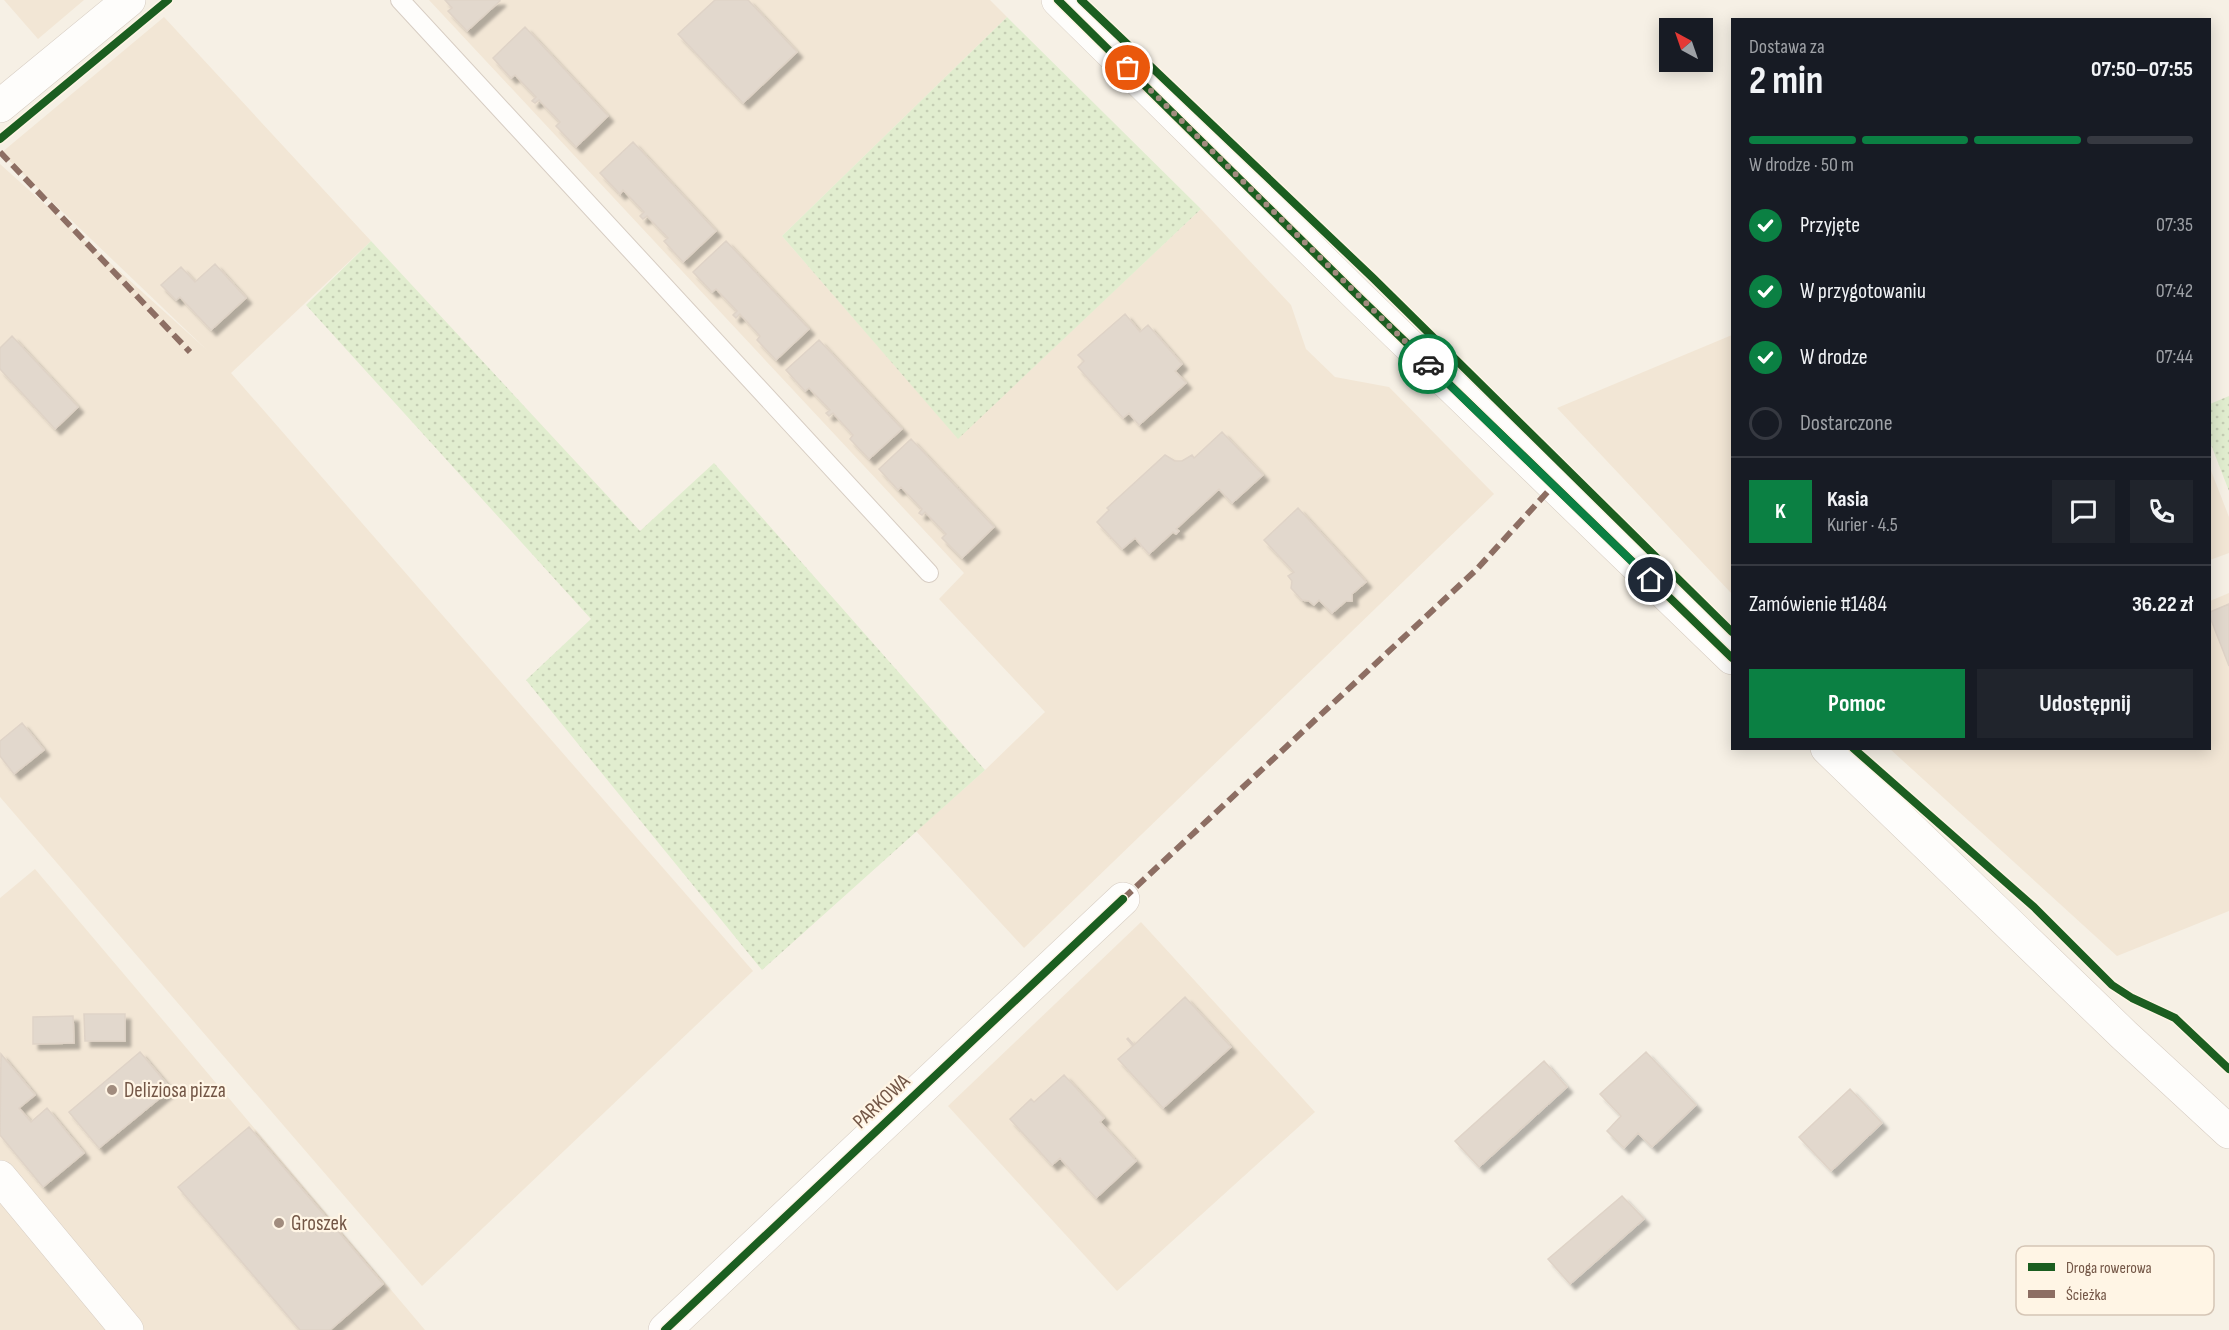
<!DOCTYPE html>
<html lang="pl">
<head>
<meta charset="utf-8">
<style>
  body { margin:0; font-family:"Sofia Sans Condensed",sans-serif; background:#20242c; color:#f1f3f6; height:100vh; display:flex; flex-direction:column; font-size:22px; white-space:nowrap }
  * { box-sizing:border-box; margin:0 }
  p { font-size:20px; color:#9ea1a6 }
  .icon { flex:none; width:33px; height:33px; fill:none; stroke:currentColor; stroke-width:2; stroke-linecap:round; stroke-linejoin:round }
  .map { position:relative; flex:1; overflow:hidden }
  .details { position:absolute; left:1731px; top:18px; width:480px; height:732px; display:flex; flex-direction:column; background:#171b24; border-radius:0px; box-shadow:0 3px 15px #0003 }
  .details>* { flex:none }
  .needle { width:39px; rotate:320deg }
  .buttons { position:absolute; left:1659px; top:18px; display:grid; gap:12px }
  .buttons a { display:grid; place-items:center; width:54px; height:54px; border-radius:0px; background:#171b24; box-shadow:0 3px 15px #0003; font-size:30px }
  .pin { position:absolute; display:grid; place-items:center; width:51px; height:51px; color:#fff; margin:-26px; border:3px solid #fff; border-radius:50%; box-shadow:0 2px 6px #0007 }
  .courier { position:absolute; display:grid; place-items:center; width:60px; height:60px; margin:-30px; border:4px solid #0b8043; border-radius:50%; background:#fff; color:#222; box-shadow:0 2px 8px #0007 }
  .headline em { font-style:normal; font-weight:700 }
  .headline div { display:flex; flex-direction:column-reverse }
  .headline { display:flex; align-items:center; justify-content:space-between; height:102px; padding:0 18px }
  h1 { font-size:39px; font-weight:700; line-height:45px }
  .bar { display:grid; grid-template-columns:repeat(4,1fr); gap:9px 6px; align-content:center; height:72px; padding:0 18px }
  .bar i { height:8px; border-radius:4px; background:#363941 }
  .bar .selected { background:#0b8043 }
  .bar p { grid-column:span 4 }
  .line { display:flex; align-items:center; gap:15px; padding:0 18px; border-top:2px solid #363941 }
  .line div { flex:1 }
  .round { display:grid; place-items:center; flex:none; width:63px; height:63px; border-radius:0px; background:#20242c }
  ol { padding:0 18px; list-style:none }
  li { display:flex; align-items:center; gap:18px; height:66px }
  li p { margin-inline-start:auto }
  li .icon { padding:6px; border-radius:50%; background:#0b8043; color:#fff; stroke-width:4 }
  li:last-child { color:#9ea1a6 }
  li i { width:33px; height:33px; border:3px solid #363941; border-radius:50% }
  .cta { display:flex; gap:12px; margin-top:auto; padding:12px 18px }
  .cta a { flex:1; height:69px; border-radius:0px; background:#0b8043; color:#fff; font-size:24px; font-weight:700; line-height:69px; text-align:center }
  .cta a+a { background:#20242c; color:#f1f3f6 }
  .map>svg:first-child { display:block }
  .residential { fill:#f2e6d5 }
  .grass { fill:url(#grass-dots) }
  .building { fill:#e2d8cd; stroke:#dfd3c7; stroke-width:1.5; filter:url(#shadow) }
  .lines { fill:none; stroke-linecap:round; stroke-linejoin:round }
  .service-casing { stroke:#d7cdc3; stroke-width:20 }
  .minor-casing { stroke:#d7cdc3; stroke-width:34 }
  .tertiary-casing { stroke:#d7cdc3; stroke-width:34 }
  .service { stroke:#fefdfb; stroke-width:18 }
  .minor { stroke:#fefdfb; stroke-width:33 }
  .tertiary { stroke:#fefdfb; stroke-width:33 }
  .quiet { stroke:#8d6e63; stroke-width:6; stroke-dasharray:12 6; stroke-linecap:butt }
  .cycleway-casing { stroke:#fff5e5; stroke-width:11 }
  .cycleway { stroke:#1b5e20; stroke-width:8 }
  .done { stroke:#a18c7e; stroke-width:6; stroke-dasharray:0 10.8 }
  .route { stroke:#0b8043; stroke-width:8 }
  .poi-dot { fill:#a18c7e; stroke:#fff5e5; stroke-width:2 }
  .labels { text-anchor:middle; stroke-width:4.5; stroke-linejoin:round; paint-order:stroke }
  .poi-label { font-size:21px; fill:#735646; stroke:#fff5e5; text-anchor:start }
  .street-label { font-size:21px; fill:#735646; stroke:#fff5e5 }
  .key { fill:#fff5e5; stroke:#d5c5b5; stroke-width:1.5 }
  .key-label { font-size:16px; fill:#735646 }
</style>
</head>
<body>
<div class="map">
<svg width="2229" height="1330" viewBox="0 0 2229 1330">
  <defs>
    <pattern id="grass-dots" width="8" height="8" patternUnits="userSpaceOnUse" patternTransform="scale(1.5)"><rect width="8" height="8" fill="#e1edcf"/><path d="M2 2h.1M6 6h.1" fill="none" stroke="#c4cdb3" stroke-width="1.8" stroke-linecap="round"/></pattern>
    <filter id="shadow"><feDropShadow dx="5.5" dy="5.5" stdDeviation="1.5" flood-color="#0004"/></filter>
  </defs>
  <rect width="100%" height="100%" fill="#f6f0e5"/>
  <path class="residential" d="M 4,0 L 84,0 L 38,39 Z
    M 429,0 L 990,0 L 1007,17 L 782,236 L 958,438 L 1201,209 L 1291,305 L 1306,349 L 1335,377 L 1389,387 L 1494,494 L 1024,948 L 916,831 L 985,770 L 1045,712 L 939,599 L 964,573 Z
    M 164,17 L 371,241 L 231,373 L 753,971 L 422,1286 L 0,797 L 0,164 L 207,350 L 1,153 Z
    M 1732,335 L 1732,594 L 1557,408 Z
    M 2210,468 L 2229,517 L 2229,553 L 2210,560 Z
    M 2229,593 L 2229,911 L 2117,956 L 1890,749 L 2210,748 L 2210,601 Z
    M 35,869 L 425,1330 L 0,1330 L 0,898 Z
    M 1141,922 L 1315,1112 L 1117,1291 L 948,1106 Z"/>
  <path class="grass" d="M 1007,17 L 1201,209 L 958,439 L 782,236 Z
    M 371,241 L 640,531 L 714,463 L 985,770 L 762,970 L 526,680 L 591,619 L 306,305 Z
    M 2229,396 L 2229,491 L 2210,442 L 2210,404 Z"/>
  <path class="building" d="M 445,0 L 500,0 L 500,1 L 467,31 L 448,11 L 452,8 Z
    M 715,0 L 748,0 L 797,52 L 743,103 L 678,34 Z
    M 525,27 L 608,116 L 576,147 L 556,126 L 560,122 L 539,100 L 535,103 L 532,101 L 536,97 L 515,75 L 511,78 L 493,58 Z
    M 633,142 L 716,231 L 683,262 L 664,241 L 668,238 L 647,216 L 643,219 L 640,216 L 644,212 L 623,190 L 620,194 L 600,173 Z
    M 726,241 L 809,329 L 776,360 L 757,340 L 760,336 L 740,314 L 736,318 L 733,315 L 737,311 L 716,289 L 712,292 L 693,272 Z
    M 215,264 L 246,298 L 211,330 L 180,297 L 176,300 L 161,285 L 181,267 L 195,282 Z
    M 1125,314 L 1140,332 L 1148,325 L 1182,364 L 1175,371 L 1186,383 L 1139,425 L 1129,413 L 1123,418 L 1078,367 L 1084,361 L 1078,355 Z
    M 12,336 L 78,407 L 55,429 L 0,369 L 0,348 Z
    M 819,340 L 902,429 L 869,459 L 850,439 L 853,435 L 833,413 L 829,416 L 826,413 L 830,410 L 809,388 L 805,391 L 786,370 Z
    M 1222,432 L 1263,475 L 1232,503 L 1219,489 L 1176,529 L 1179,531 L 1176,534 L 1173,532 L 1149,554 L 1135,538 L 1122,549 L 1097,522 L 1109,510 L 1107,508 L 1165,455 L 1175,461 L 1182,461 L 1192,455 L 1194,458 Z
    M 911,439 L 994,527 L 962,558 L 942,538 L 946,534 L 925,512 L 922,515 L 919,513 L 922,509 L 901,487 L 898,490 L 879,469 Z
    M 1298,508 L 1366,582 L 1352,594 L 1352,601 L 1346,601 L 1332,613 L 1319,600 L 1314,605 L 1309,601 L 1302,600 L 1291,588 L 1292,581 L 1288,576 L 1294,572 L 1264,540 Z
    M 2229,604 L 2229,666 L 2210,617 L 2210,612 Z
    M 22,723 L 44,750 L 14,774 L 0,756 L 0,741 Z
    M 1185,997 L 1231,1047 L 1163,1108 L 1118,1059 L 1133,1046 L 1127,1039 L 1128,1038 L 1134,1045 Z
    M 84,1014 L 125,1014 L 125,1041 L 85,1041 Z
    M 73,1016 L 74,1043 L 33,1044 L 33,1017 Z
    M 140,1052 L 171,1089 L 99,1148 L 69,1112 Z
    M 1646,1052 L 1696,1105 L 1652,1147 L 1638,1133 L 1624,1148 L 1607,1131 L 1621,1116 L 1600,1094 Z
    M 1,1054 L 35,1095 L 19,1108 L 31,1122 L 47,1108 L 84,1153 L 43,1187 L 0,1135 Z
    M 1544,1061 L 1567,1087 L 1479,1167 L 1455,1141 Z
    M 1064,1075 L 1104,1118 L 1100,1122 L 1136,1161 L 1096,1198 L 1060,1158 L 1052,1165 L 1010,1119 L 1031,1099 L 1034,1102 Z
    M 1850,1089 L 1882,1123 L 1831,1171 L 1799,1137 Z
    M 249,1127 L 383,1284 L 330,1330 L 300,1330 L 178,1187 Z
    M 1622,1196 L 1644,1219 L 1570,1284 L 1548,1259 Z"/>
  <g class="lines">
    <g class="service-casing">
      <path id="service" d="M 400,0 L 929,573"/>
    </g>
    <g class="minor-casing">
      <path id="minor" d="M 0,106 L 129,0
        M 0,1177 L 127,1330
        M 665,1330 L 1123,899"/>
    </g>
    <g class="tertiary-casing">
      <path id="tertiary" d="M 1058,0 L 1356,294 L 1732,658
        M 1827,748 L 2124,1035 L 2229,1132"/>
    </g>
    <use href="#service" class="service"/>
    <use href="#minor" class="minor"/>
    <use href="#tertiary" class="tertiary"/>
    <path class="quiet" d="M 0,152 L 190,352
      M 1123,899 L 1476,570 L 1553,486"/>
    <g class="cycleway-casing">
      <path id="cycleway" d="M 1058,0 L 1356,294 L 1732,658
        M 1081,0 L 1373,278 L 1732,632
        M 0,139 L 168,0
        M 1853,748 L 2034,907 L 2112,985 L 2132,998 L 2175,1018 L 2229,1069
        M 665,1330 L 1123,899"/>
    </g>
    <use href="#cycleway" class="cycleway"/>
  </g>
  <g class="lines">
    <path class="done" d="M 1128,68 L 1428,364"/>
    <path class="route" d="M 1428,364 L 1651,580"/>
  </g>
  <g class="poi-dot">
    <circle cx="112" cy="1090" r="6"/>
    <circle cx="279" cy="1223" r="6"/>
  </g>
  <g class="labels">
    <g class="poi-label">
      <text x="124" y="1097">Deliziosa pizza</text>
      <text x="291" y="1230">Groszek</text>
    </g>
    <g class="street-label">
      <text transform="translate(881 1101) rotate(-43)" y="7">PARKOWA</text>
    </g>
  </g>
  <rect x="2016" y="1246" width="198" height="69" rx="9" class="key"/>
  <rect x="2028" y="1263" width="27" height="8" fill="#1b5e20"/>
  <rect x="2028" y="1290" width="27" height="8" fill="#8d6e63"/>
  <g class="key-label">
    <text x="2066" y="1273">Droga rowerowa</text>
    <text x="2066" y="1300">Ścieżka</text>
  </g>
</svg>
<div class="buttons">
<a><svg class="needle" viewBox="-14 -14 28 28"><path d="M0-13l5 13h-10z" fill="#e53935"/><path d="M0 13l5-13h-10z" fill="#9ea1a6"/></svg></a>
</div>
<div class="pin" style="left:1128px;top:68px;background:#ea580c"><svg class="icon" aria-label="bag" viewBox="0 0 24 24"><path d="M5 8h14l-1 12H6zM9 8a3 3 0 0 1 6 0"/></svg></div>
<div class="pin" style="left:1651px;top:580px;background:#1f2937"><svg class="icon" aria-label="home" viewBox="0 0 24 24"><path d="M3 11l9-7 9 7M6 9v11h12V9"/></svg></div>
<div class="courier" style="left:1428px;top:364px"><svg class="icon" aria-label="car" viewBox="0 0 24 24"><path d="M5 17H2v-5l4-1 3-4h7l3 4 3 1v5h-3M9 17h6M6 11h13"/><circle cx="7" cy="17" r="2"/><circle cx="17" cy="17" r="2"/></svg></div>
<section class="details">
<div class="headline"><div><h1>2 min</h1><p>Dostawa za</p></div><em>07:50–07:55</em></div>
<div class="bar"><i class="selected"></i><i class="selected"></i><i class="selected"></i><i></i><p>W drodze · 50 m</p></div>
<ol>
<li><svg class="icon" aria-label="check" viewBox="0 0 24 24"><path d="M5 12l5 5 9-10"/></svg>Przyjęte<p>07:35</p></li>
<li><svg class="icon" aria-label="check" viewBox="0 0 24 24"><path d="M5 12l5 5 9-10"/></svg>W przygotowaniu<p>07:42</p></li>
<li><svg class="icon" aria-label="check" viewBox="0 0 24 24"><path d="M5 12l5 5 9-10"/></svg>W drodze<p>07:44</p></li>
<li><i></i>Dostarczone</li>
</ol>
<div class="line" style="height:108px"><b class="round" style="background:#0b8043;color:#fff">K</b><div><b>Kasia</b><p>Kurier · 4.5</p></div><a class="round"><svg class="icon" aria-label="chat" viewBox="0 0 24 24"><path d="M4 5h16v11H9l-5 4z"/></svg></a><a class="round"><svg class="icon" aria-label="phone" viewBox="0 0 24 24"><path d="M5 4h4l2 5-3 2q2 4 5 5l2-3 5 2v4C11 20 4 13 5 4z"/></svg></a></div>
<div class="line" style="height:78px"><div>Zamówienie #1484</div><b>36.22 zł</b></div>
<div class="cta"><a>Pomoc</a><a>Udostępnij</a></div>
</section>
</div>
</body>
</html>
